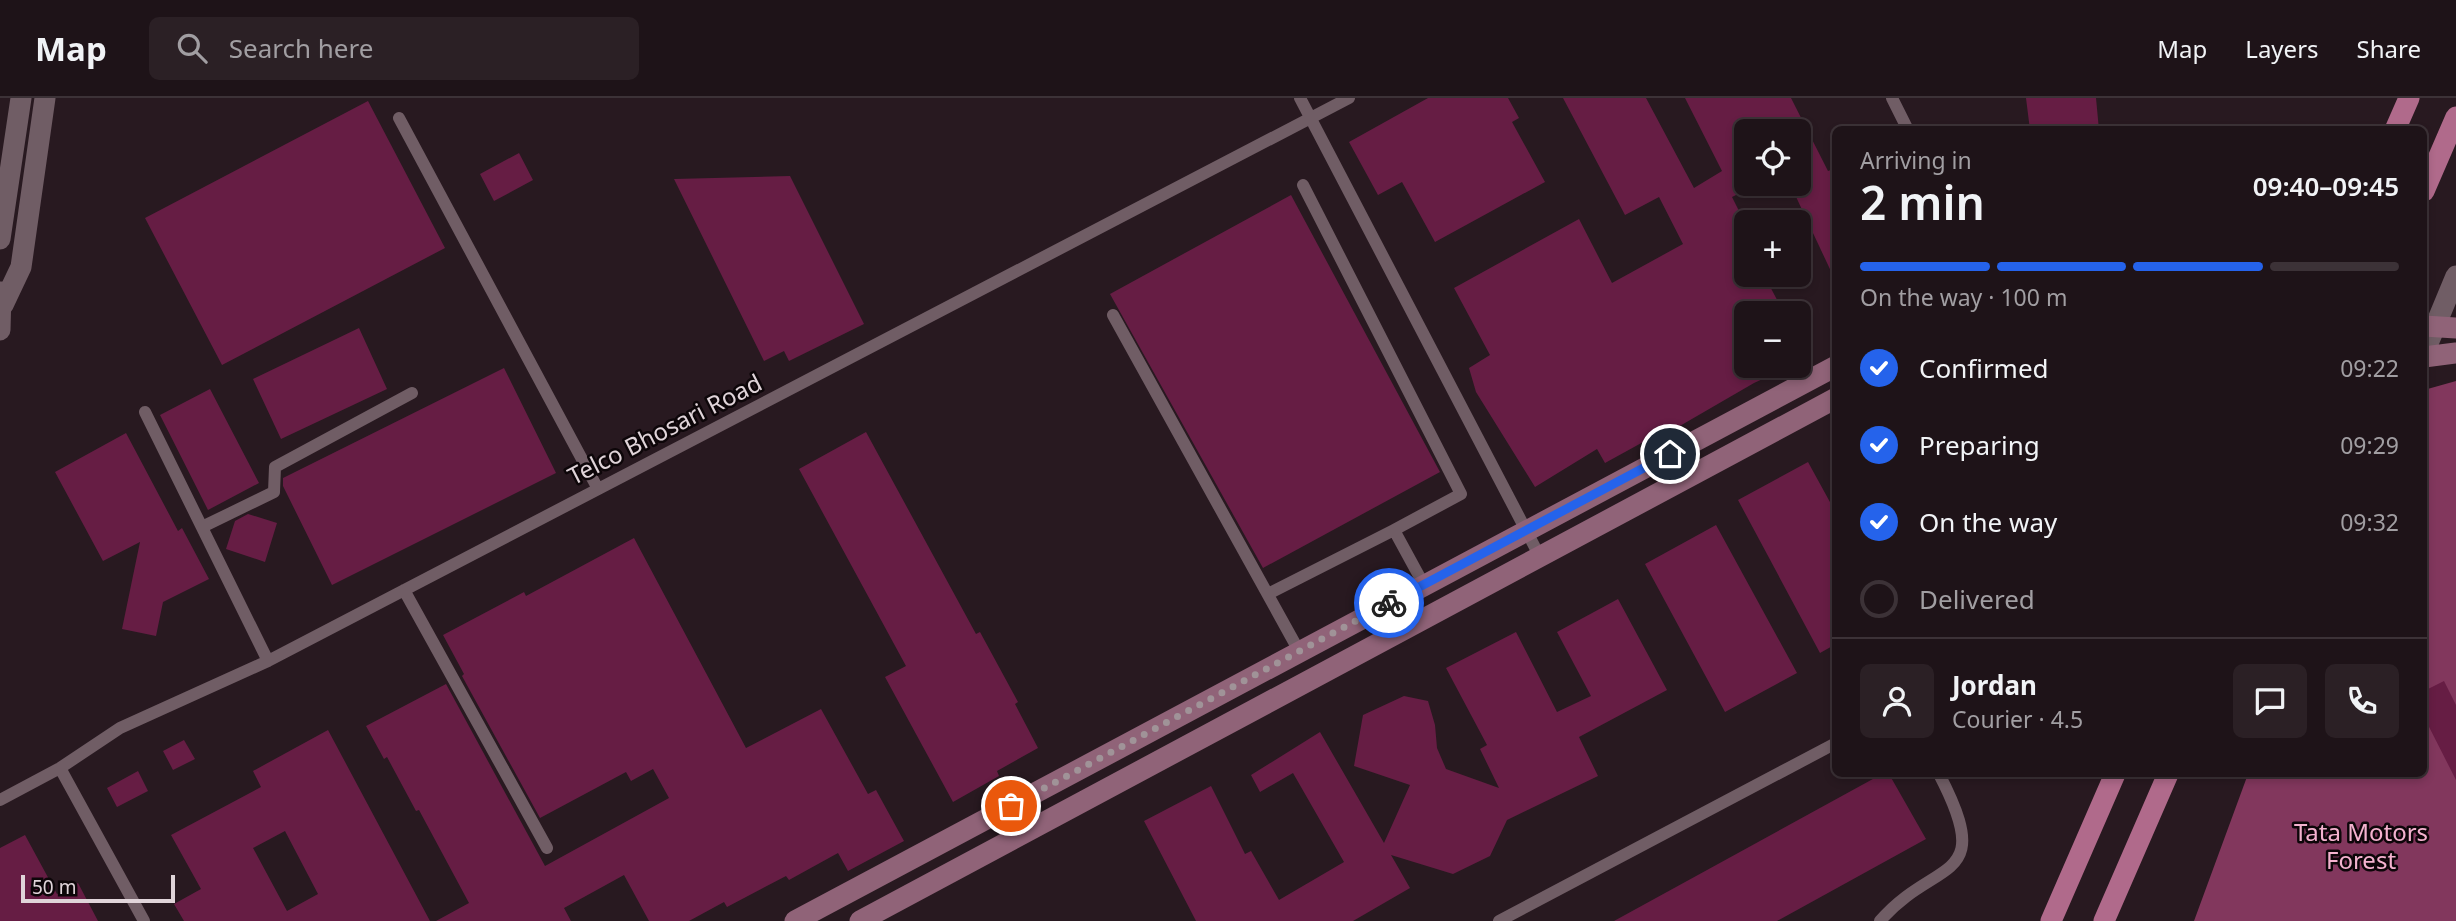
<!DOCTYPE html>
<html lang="en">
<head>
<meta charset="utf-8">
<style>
  body { margin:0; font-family:"Noto Sans",sans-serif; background:#2b2025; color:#f1f3f6; height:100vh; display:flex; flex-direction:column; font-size:26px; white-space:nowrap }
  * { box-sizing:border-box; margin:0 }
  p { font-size:23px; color:#a19ea2 }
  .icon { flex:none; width:38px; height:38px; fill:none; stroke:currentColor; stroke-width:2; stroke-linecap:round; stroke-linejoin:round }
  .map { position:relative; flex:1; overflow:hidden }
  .sheet { position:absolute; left:1832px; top:28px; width:595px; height:651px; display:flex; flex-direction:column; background:#1e1318; border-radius:10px; box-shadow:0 4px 10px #0003,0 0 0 2px #3c3237 }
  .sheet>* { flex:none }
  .fabs { position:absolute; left:1734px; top:21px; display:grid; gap:14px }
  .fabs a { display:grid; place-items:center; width:77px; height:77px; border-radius:10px; background:#1e1318; box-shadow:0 4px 10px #0003,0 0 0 2px #3c3237; font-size:35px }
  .scale { position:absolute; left:21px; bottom:18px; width:154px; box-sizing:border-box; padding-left:7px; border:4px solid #e0d4d9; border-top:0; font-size:19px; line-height:24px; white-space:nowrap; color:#e0d4d9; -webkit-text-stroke:5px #0d0609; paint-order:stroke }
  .pin { position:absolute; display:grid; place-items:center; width:60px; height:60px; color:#fff; margin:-30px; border:4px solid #fff; border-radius:50%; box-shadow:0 2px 7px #0007 }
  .courier { position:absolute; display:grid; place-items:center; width:70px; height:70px; margin:-35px; border:5px solid #2563eb; border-radius:50%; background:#fff; color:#222; box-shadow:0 2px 9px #0007 }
  .head em { font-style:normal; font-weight:600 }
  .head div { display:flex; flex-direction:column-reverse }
  .head { display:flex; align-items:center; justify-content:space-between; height:119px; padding:0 28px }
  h1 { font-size:46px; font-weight:600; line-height:52px }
  .bar { display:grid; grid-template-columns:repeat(4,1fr); gap:10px 7px; align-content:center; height:84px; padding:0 28px }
  .bar i { height:9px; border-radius:5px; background:#3c3237 }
  .bar .current { background:#2563eb }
  .bar p { grid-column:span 4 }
  .line { display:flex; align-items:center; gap:18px; padding:0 28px; border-top:2px solid #3c3237 }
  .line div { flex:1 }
  .round { display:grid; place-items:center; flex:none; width:74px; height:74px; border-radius:10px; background:#2b2025 }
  ol { padding:0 28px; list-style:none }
  li { display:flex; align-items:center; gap:21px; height:77px }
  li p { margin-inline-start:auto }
  li .icon { padding:7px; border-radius:50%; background:#2563eb; color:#fff; stroke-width:4 }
  li:last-child { color:#a19ea2 }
  li i { width:38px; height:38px; border:4px solid #3c3237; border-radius:50% }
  header { display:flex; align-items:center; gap:42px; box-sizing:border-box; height:98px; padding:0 35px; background:#1e1318; border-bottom:2px solid #3c3237 }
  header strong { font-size:33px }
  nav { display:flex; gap:38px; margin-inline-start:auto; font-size:24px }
  .search { width:490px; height:63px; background:#2b2025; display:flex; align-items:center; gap:18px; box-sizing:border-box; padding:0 24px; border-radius:10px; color:#a19ea2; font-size:26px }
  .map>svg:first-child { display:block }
  .forest { fill:#82375d }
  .building { fill:#661d44; fill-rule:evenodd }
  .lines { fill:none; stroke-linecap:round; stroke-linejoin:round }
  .lane { stroke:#705d65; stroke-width:12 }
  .street { stroke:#705d65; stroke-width:21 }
  .secondary { stroke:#906378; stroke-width:21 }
  .primary { stroke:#b06a8b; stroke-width:21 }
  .done { stroke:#a09398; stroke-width:7; stroke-dasharray:0 12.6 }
  .route { stroke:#2563eb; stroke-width:9 }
  .labels { text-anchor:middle; stroke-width:5; stroke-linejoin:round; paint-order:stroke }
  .street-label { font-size:24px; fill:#e0d4d9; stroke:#0d0609 }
  .park-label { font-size:24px; fill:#f4b2cf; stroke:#0d0609 }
</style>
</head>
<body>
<header>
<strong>Map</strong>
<div class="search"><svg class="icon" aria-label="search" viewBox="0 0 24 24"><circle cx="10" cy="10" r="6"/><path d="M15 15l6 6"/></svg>Search here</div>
<nav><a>Map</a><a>Layers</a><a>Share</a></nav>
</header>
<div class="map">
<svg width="2456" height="823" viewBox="0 0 2456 823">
  <rect width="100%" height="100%" fill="#281920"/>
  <path class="forest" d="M 2456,283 L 2456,823 L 2194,823 L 2248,676 L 2424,676 L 2424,292 Z"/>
  <path class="building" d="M 1428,0 L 1508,0 L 1519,20 L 1512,24 L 1545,84 L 1435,144 L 1402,84 L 1378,97 L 1349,44 Z
    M 1563,0 L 1646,0 L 1694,90 L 1722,73 L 1685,0 L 1791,0 L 1828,73 L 1836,70 L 1836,184 L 1790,86 L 1799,86 L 1799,33 L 1746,33 L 1746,92 L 1732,99 L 1740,115 L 1734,117 L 1746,141 L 1746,177 L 1764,177 L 1784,215 L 1746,215 L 1746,268 L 1791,268 L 1754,285 L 1647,347 L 1645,343 L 1605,365 L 1597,351 L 1535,389 L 1476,294 L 1469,270 L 1490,257 L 1454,190 L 1579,121 L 1612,185 L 1683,146 L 1659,99 L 1625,117 Z
    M 2026,0 L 2096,0 L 2099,32 L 2030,32 Z
    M 368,3 L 445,150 L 222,267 L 145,120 Z
    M 519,55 L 533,82 L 494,103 L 480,76 Z
    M 790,78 L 864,226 L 789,263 L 784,253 L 764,263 L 674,81 Z
    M 1291,97 L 1440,374 L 1263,470 L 1110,196 Z
    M 359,230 L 387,291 L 281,341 L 253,281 Z
    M 504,270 L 556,375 L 332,487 L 283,388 L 283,380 Z
    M 210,291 L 259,385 L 208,412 L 160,317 Z
    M 866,334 L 976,536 L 980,534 L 1018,604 L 1015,606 L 1038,650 L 997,673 L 999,678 L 953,704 L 885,579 L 906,568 L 799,371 Z
    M 126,335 L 178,433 L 182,430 L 209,481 L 163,504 L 156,538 L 122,531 L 140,444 L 103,463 L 55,374 Z
    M 1808,364 L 1836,415 L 1836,546 L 1820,555 L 1738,402 Z
    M 248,416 L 277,425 L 265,464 L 226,451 L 235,423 Z
    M 1716,427 L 1797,575 L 1725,614 L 1645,466 Z
    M 634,440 L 746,650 L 821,611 L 868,696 L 876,692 L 904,743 L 848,773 L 838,755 L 789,782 L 786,778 L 727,809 L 724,804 L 689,823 L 649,823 L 624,777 L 564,810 L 571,823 L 436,823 L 469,805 L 419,712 L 416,713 L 387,659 L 384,661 L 366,628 L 446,586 L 545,768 L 669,700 L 653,671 L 631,683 L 626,674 L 540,720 L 462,578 L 464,576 L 443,537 L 524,494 L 526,498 Z
    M 1618,501 L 1667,592 L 1579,639 L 1598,678 L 1507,722 L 1490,758 L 1453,776 L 1391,757 L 1410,790 L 1353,823 L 1196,823 L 1144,723 L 1211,688 L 1245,756 L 1251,753 L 1279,802 L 1344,764 L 1293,675 L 1260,694 L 1251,677 L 1320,634 L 1384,745 L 1410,687 L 1354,668 L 1363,617 L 1404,598 L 1428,603 L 1435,627 L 1437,650 L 1446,671 L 1499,690 L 1480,651 L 1487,647 L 1446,570 L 1516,534 L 1557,614 L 1591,598 L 1557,534 Z
    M 2444,583 L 2456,607 L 2456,682 L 2424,619 L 2424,593 Z
    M 328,632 L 430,823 L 184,823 L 174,806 L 201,791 L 171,737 L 261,689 L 253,673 ZM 285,733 L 318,796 L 287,813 L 253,750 Z
    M 184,642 L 195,661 L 173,672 L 163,653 Z
    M 138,673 L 148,693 L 117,709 L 107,690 Z
    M 1882,676 L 1889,676 L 1926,741 L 1777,823 L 1614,823 Z
    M 25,737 L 57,796 L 78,785 L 98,823 L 0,823 L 0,750 Z"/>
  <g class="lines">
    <path class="lane" d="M 1300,0 L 1540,459
      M 1892,0 L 1908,32
      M 399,20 L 598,391
      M 1303,87 L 1461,396 L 1394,432 L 1424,487
      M 1113,217 L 1299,553
      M 145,314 L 268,563
      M 202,429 L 274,394 L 275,369 L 412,295
      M 404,492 L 547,750
      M 1268,496 L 1394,432
      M 60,670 L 144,823
      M 0,702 L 60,670 L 120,630 L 268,563 L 1349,0
      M 1499,823 L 1836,645
      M 1880,823 C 1935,759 1997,787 1939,676"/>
    <path class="street" d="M 0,141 L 21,0
      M 3,207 L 21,169 L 45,0
      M 0,232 L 1,194
      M 2424,255 L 2456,178"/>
    <path class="secondary" d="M 2424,228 L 2456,230
      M 2424,259 L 2456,255
      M 795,823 L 1836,268
      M 860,823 L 1836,300"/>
    <path class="primary" d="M 2395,32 L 2409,0
      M 2424,93 L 2456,19
      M 2051,823 L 2115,676
      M 2104,823 L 2168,676"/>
  </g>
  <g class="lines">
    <path class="done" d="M 1011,708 L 1389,505"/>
    <path class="route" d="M 1389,505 L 1670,356"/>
  </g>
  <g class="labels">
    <g class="street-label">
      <text transform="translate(665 332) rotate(-27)" y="8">Telco Bhosari Road</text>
    </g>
    <g class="park-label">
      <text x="2361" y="743">Tata Motors<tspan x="2361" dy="28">Forest</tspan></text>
    </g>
  </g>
</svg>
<div class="fabs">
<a><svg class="icon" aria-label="locate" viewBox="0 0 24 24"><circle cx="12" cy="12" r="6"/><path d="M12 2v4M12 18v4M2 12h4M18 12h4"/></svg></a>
<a>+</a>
<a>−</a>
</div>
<div class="scale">50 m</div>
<div class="pin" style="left:1011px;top:708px;background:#ea580c"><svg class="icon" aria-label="bag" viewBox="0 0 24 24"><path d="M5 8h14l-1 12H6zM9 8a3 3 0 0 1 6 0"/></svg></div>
<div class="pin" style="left:1670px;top:356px;background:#1f2937"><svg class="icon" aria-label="home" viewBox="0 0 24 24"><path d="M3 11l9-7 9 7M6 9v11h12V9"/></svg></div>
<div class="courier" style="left:1389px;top:505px"><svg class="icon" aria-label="bike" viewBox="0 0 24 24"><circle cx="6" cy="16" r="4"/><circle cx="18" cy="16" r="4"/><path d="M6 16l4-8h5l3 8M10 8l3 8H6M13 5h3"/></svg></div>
<section class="sheet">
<div class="head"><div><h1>2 min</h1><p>Arriving in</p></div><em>09:40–09:45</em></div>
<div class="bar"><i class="current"></i><i class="current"></i><i class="current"></i><i></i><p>On the way · 100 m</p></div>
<ol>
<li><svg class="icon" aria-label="check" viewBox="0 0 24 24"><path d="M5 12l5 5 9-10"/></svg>Confirmed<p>09:22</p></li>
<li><svg class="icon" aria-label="check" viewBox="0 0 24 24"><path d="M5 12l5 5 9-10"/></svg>Preparing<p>09:29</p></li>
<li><svg class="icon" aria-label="check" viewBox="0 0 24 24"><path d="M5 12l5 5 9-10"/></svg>On the way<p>09:32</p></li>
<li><i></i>Delivered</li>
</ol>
<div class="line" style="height:126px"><a class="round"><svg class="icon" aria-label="person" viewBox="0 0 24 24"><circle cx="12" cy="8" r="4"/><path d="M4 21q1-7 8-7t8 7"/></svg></a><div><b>Jordan</b><p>Courier · 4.5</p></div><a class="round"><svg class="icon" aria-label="chat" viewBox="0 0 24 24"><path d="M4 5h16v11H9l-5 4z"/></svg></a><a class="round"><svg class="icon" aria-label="phone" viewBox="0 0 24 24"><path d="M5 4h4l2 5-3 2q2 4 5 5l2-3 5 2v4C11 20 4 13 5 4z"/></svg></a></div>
</section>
</div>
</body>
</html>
